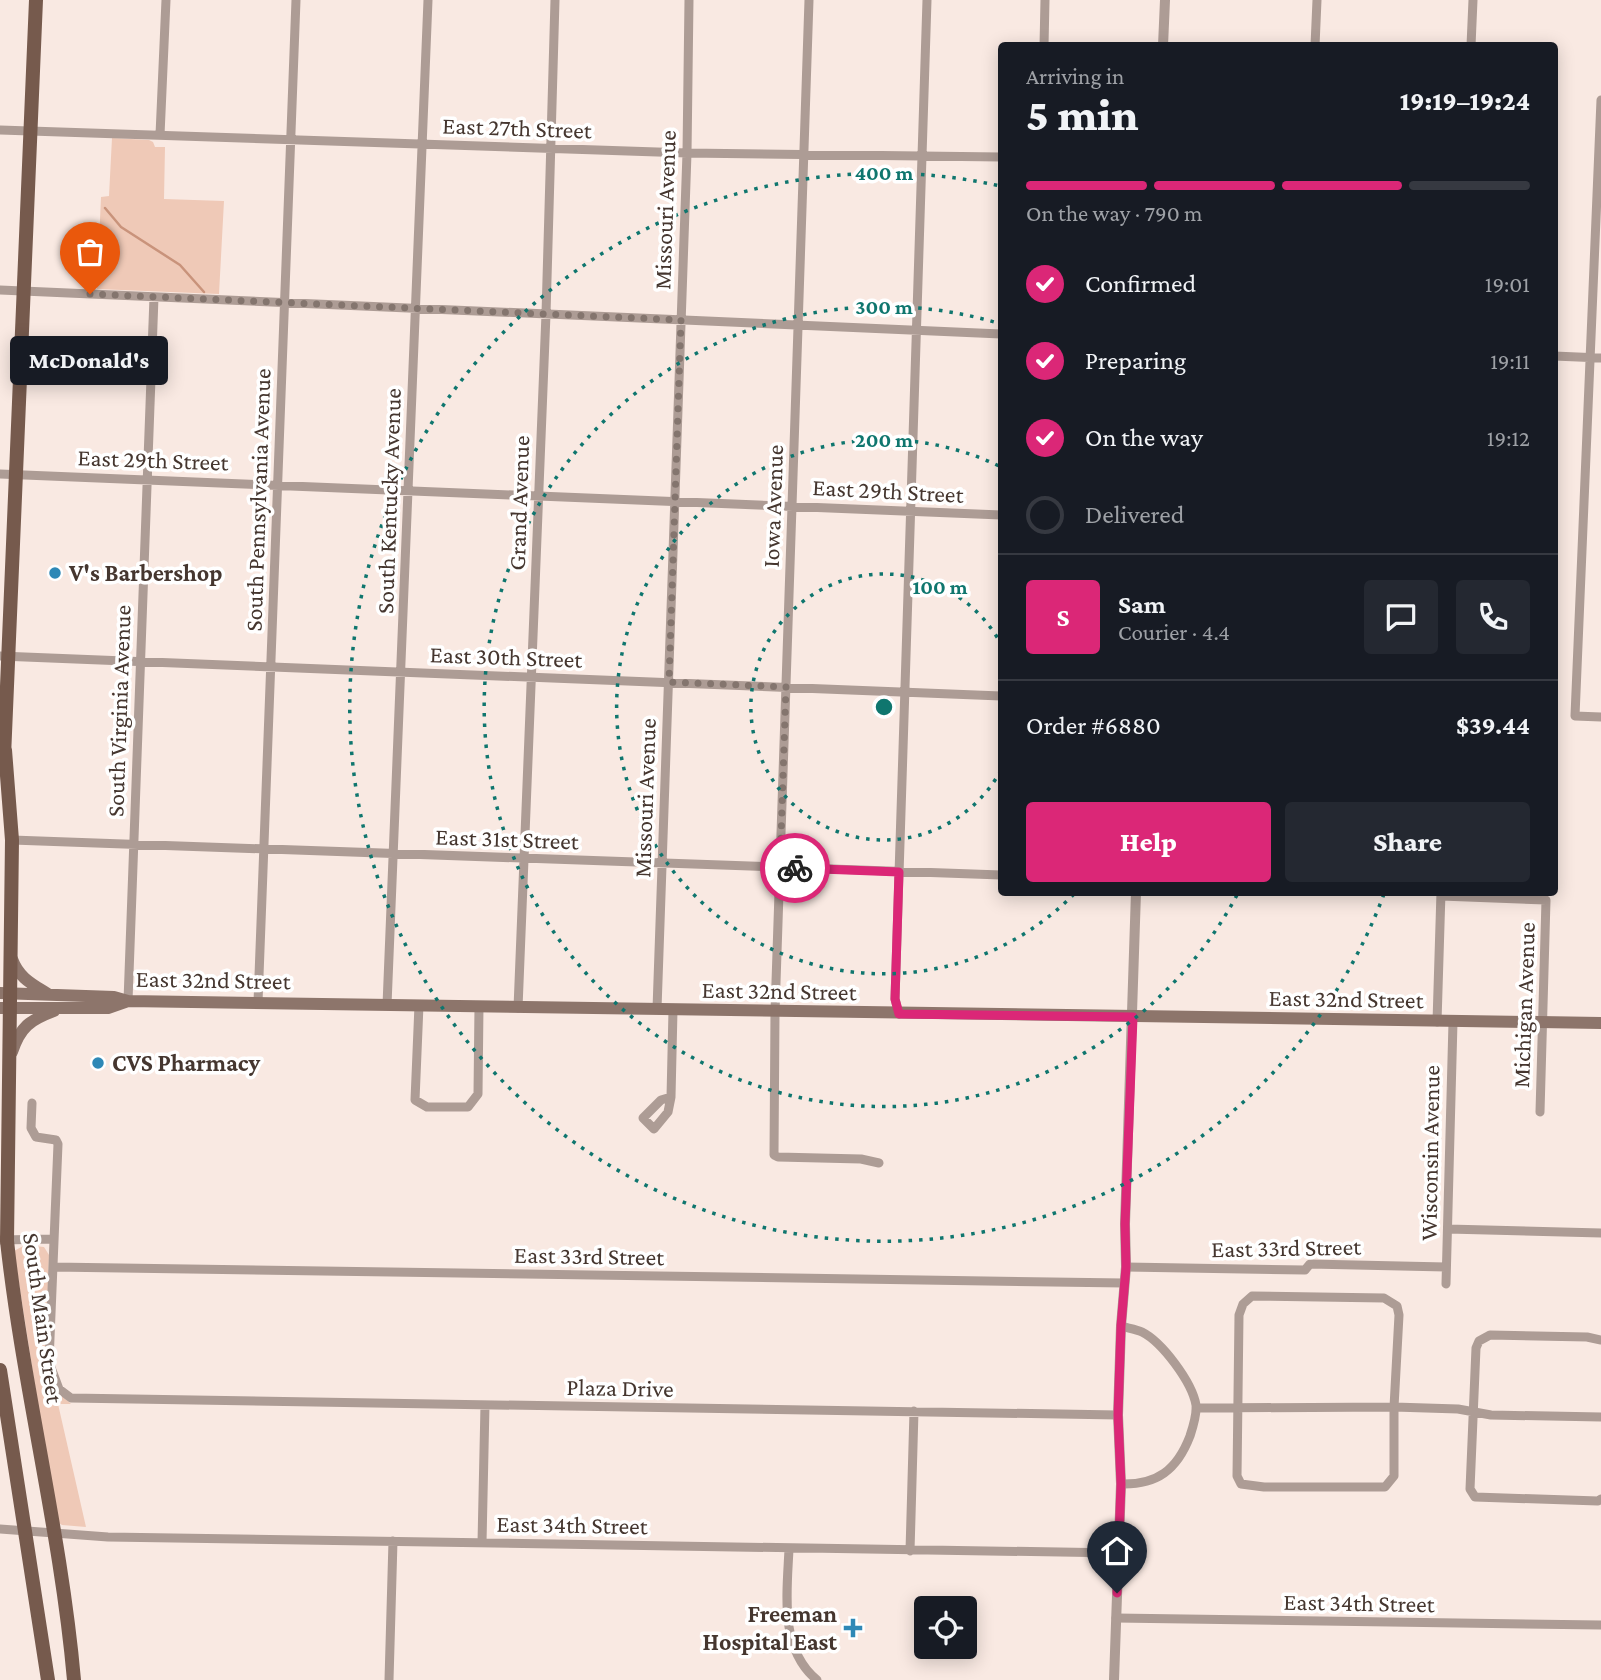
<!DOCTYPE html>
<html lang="en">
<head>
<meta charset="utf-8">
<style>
  body { margin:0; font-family:"Crimson Pro",serif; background:#242831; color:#f1f3f6; height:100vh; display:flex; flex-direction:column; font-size:26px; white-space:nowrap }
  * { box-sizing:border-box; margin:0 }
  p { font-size:23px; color:#9ea1a6 }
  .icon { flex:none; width:38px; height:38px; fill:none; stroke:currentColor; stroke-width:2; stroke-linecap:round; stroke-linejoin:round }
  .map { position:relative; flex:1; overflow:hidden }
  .panel { position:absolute; left:998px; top:42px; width:560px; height:854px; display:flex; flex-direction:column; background:#171b24; border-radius:7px; box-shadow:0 4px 18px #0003 }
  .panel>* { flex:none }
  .tools { position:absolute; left:914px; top:1596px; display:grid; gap:14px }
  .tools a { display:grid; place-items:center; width:63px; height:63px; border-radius:7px; background:#171b24; box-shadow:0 4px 18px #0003; font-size:35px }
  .pin { position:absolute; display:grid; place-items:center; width:60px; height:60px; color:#fff; margin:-72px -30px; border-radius:50% 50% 50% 0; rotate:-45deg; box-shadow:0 0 7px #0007 }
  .pin .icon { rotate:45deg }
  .courier { position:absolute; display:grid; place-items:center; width:70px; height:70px; margin:-35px; border:5px solid #db2777; border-radius:50%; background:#fff; color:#222; box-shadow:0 2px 9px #0007 }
  .bubble { position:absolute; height:49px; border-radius:7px; background:#171b24; box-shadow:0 4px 18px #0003; font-size:23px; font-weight:800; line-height:49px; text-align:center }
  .summary em { font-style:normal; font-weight:800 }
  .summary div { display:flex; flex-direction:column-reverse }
  .summary { display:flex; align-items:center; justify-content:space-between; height:119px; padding:0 28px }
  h1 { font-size:46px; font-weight:800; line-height:52px }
  .bar { display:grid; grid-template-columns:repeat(4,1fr); gap:10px 7px; align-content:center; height:84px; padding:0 28px }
  .bar i { height:9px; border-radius:5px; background:#363941 }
  .bar .current { background:#db2777 }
  .bar p { grid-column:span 4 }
  .line { display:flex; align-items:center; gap:18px; padding:0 28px; border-top:2px solid #363941 }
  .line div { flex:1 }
  .round { display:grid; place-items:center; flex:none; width:74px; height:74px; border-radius:7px; background:#242831 }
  ol { padding:0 28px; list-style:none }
  li { display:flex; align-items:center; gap:21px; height:77px }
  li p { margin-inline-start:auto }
  li .icon { padding:7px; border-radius:50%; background:#db2777; color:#fff; stroke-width:4 }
  li:last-child { color:#9ea1a6 }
  li i { width:38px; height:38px; border:4px solid #363941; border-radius:50% }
  .button { display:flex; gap:14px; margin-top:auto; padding:14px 28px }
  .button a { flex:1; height:80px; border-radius:7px; background:#db2777; color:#fff; font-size:28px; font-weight:800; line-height:80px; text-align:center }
  .button a+a { background:#242831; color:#f1f3f6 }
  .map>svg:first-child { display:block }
  .green { fill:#efc9b7 }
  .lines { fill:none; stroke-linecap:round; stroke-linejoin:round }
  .stream { stroke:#c9937b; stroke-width:2.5 }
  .minor { stroke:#ad9c95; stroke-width:9 }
  .tertiary { stroke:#ad9c95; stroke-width:10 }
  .secondary { stroke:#8d756b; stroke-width:12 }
  .primary { stroke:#765a4d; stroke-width:14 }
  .done { stroke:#84756e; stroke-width:7; stroke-dasharray:0 12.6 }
  .route { stroke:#db2777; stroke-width:9 }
  .ring { fill:none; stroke:#0f766e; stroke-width:3.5; stroke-dasharray:3.5 7 }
  .poi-dot { fill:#2e88b6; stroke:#fff; stroke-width:2.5 }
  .labels { text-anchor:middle; stroke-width:7; stroke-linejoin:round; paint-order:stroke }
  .street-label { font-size:24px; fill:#45362f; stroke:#fff }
  .poi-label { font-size:24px; font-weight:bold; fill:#45362f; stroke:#fff; text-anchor:start }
  .centre { fill:#0f766e; stroke:#fff; stroke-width:3.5 }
  .ring-label { font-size:21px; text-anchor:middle; font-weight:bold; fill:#0f766e; stroke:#fff; stroke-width:7; stroke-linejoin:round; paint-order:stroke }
</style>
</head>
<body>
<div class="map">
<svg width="1601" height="1680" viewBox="0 0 1601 1680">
  <rect width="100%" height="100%" fill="#f9e9e2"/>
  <path class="green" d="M 112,138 L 149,140 L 153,142 L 155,147 L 165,147 L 164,199 L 224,201 L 219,294 L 97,289 L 101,197 L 109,196 Z
    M 25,1245 L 44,1247 L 49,1255 L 45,1366 L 52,1387 L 71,1404 L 58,1404 L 86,1527 L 62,1525 L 56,1521 L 14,1251 Z"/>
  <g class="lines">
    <path class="stream" d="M 105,208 L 121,227 L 180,265 L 204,292"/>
    <path class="minor" d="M 809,0 L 775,1012 L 774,1155 L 778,1157 L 861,1159 L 879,1163
      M 1044,46 L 1045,0
      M 1315,46 L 1317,0
      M 1471,46 L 1473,0
      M 1601,100 L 1575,716 L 1601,717
      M 0,130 L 687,153 L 1001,157
      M 160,135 L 166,0
      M 0,290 L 1001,334
      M 1554,356 L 1601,358
      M 0,474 L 1001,515
      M 0,656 L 1001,696
      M 12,840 L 1001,875
      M 1441,896 L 1546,900 L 1540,1112
      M 128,1001 L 154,297
      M 258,1002 L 296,0
      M 387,1005 L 428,0
      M 419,1005 L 415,1100 L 427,1107 L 468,1107 L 478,1094 L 479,1006
      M 518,1008 L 546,314 L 555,0
      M 657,1009 L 687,153 L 689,0
      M 899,1014 L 895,999 L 927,0
      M 1437,1022 L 1441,892
      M 671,1097 L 668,1112 L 654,1129 L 643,1118 L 661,1100 Z
      M 671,1097 L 673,1010
      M 32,1103 L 31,1128 L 36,1137 L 56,1140 L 58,1144 L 49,1362 L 59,1389 L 71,1398 L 1118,1415
      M 1448,1229 L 1601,1233
      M 0,1240 L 54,1239
      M 53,1267 L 1124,1283
      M 1126,1267 L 1305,1270 L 1310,1264 L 1446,1267
      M 1446,1284 L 1453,1022
      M 1252,1296 L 1384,1298 L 1397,1306 L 1399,1315 L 1394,1407 L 1394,1476 L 1385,1487 L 1264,1487 L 1241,1484 L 1237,1476 L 1239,1315 L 1243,1304 Z
      M 1601,1340 L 1587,1337 L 1490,1335 L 1479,1341 L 1476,1348 L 1470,1489 L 1475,1497 L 1598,1501 L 1601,1499
      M 1196,1408 L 1394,1407 L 1458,1409 L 1491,1415 L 1601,1417
      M 1121,1484 C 1157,1485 1177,1470 1190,1436 C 1193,1427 1197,1415 1196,1405 C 1192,1382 1162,1342 1142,1332 C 1136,1329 1127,1328 1121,1326
      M 0,1529 L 108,1537 L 1119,1553
      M 482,1543 L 485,1405
      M 789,1549 C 787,1593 779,1649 817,1680
      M 910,1551 L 914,1411
      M 1116,1618 L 1601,1625
      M 389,1680 L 393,1541"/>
    <path class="tertiary" d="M 1163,46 L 1165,0
      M 1114,1680 L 1121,1484 L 1118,1415 L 1121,1326 L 1126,1267 L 1125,1224 L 1136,892"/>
    <path class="secondary" d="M 12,959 C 19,978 32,984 48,994
      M 0,993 L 114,997 L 128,1001 L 1601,1023
      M 0,1008 L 108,1008 L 128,1001
      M 12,1052 C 20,1027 30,1020 54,1011"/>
    <path class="primary" d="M 5,750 L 12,840 L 7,1241 C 23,1388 61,1532 74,1680
      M 4,757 L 36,0
      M 0,1370 L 48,1680"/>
  </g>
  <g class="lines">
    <path class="done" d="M 90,294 L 681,320 L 669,682 L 786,687 L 780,868 L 795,868"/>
    <path class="route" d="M 795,868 L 899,872 L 895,999 L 899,1014 L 1133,1017 L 1125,1224 L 1126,1267 L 1121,1326 L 1118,1415 L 1121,1484 L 1117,1593"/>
  </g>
  <g class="ring">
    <path d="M1001 770A133 133 0 1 1 1001 644"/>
    <path d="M1074 894A267 267 0 1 1 999 466"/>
    <path d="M1237 895A400 400 0 1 1 1001 324"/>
    <path d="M1384 894A534 534 0 1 1 1000 186"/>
  </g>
  <g class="poi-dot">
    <circle cx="55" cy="573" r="7"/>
    <circle cx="98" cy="1063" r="7"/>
    <path d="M849.5 1617.5h7v7h7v7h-7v7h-7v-7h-7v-7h7z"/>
  </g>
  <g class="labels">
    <g class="street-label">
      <text transform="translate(517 128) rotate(2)" y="8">East 27th Street</text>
      <text transform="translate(665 210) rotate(-88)" y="8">Missouri Avenue</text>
      <text transform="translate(153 460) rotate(2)" y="8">East 29th Street</text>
      <text transform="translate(888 491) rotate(3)" y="8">East 29th Street</text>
      <text transform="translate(258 500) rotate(-88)" y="8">South Pennsylvania Avenue</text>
      <text transform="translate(389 501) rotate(-88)" y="8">South Kentucky Avenue</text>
      <text transform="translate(519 503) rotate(-88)" y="8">Grand Avenue</text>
      <text transform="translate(773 506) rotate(-88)" y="8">Iowa Avenue</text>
      <text transform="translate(506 657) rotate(2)" y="8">East 30th Street</text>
      <text transform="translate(119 711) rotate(-88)" y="8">South Virginia Avenue</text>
      <text transform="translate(645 798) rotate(-88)" y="8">Missouri Avenue</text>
      <text transform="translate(507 839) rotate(2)" y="8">East 31st Street</text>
      <text transform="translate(213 980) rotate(1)" y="8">East 32nd Street</text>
      <text transform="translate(779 991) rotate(1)" y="8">East 32nd Street</text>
      <text transform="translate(1346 999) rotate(1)" y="8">East 32nd Street</text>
      <text transform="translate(1524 1005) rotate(-88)" y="8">Michigan Avenue</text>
      <text transform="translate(1430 1153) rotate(-89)" y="8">Wisconsin Avenue</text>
      <text transform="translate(1286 1248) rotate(-1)" y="8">East 33rd Street</text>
      <text transform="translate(589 1256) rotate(1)" y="8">East 33rd Street</text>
      <text transform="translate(43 1318) rotate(82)" y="8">South Main Street</text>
      <text transform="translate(620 1388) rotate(1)" y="8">Plaza Drive</text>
      <text transform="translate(572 1525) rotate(1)" y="8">East 34th Street</text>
      <text transform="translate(1359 1603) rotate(1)" y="8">East 34th Street</text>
    </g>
    <g class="poi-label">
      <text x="69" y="581">V's Barbershop</text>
      <text x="112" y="1071">CVS Pharmacy</text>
      <text x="837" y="1622" text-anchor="end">Freeman<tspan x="837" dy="28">Hospital East</tspan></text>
    </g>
  </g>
  <circle cx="884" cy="707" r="10" class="centre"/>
  <g class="ring-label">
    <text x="884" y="180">400 m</text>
    <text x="884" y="314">300 m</text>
    <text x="884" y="447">200 m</text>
    <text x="940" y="594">100 m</text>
  </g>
</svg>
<div class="tools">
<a><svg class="icon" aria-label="locate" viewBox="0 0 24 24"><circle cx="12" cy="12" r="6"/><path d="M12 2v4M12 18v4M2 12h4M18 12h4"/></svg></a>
</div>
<div class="pin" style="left:90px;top:294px;background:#ea580c"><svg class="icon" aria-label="bag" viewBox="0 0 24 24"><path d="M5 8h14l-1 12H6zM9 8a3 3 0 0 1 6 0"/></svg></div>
<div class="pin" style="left:1117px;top:1593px;background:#1f2937"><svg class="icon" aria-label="home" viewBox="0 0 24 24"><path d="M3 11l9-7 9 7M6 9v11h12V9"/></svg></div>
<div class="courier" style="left:795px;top:868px"><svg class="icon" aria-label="bike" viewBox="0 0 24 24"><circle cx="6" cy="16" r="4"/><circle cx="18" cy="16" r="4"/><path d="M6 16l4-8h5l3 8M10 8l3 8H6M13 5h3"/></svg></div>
<div class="bubble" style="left:10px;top:336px;width:158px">McDonald's</div>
<section class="panel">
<div class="summary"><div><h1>5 min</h1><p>Arriving in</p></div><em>19:19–19:24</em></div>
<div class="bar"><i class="current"></i><i class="current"></i><i class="current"></i><i></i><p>On the way · 790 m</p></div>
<ol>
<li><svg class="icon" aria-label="check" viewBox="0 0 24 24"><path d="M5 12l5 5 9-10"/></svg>Confirmed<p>19:01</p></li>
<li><svg class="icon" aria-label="check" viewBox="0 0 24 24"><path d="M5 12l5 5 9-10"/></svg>Preparing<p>19:11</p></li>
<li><svg class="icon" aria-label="check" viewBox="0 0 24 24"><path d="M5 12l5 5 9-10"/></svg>On the way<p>19:12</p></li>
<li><i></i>Delivered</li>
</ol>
<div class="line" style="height:126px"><b class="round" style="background:#db2777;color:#fff">S</b><div><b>Sam</b><p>Courier · 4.4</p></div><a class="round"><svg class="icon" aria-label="chat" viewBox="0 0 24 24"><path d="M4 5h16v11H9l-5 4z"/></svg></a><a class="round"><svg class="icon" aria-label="phone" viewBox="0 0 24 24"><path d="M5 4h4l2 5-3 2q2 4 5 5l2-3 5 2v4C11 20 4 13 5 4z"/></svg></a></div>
<div class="line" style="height:91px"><div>Order #6880</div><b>$39.44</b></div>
<div class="button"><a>Help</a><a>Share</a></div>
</section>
</div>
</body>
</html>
